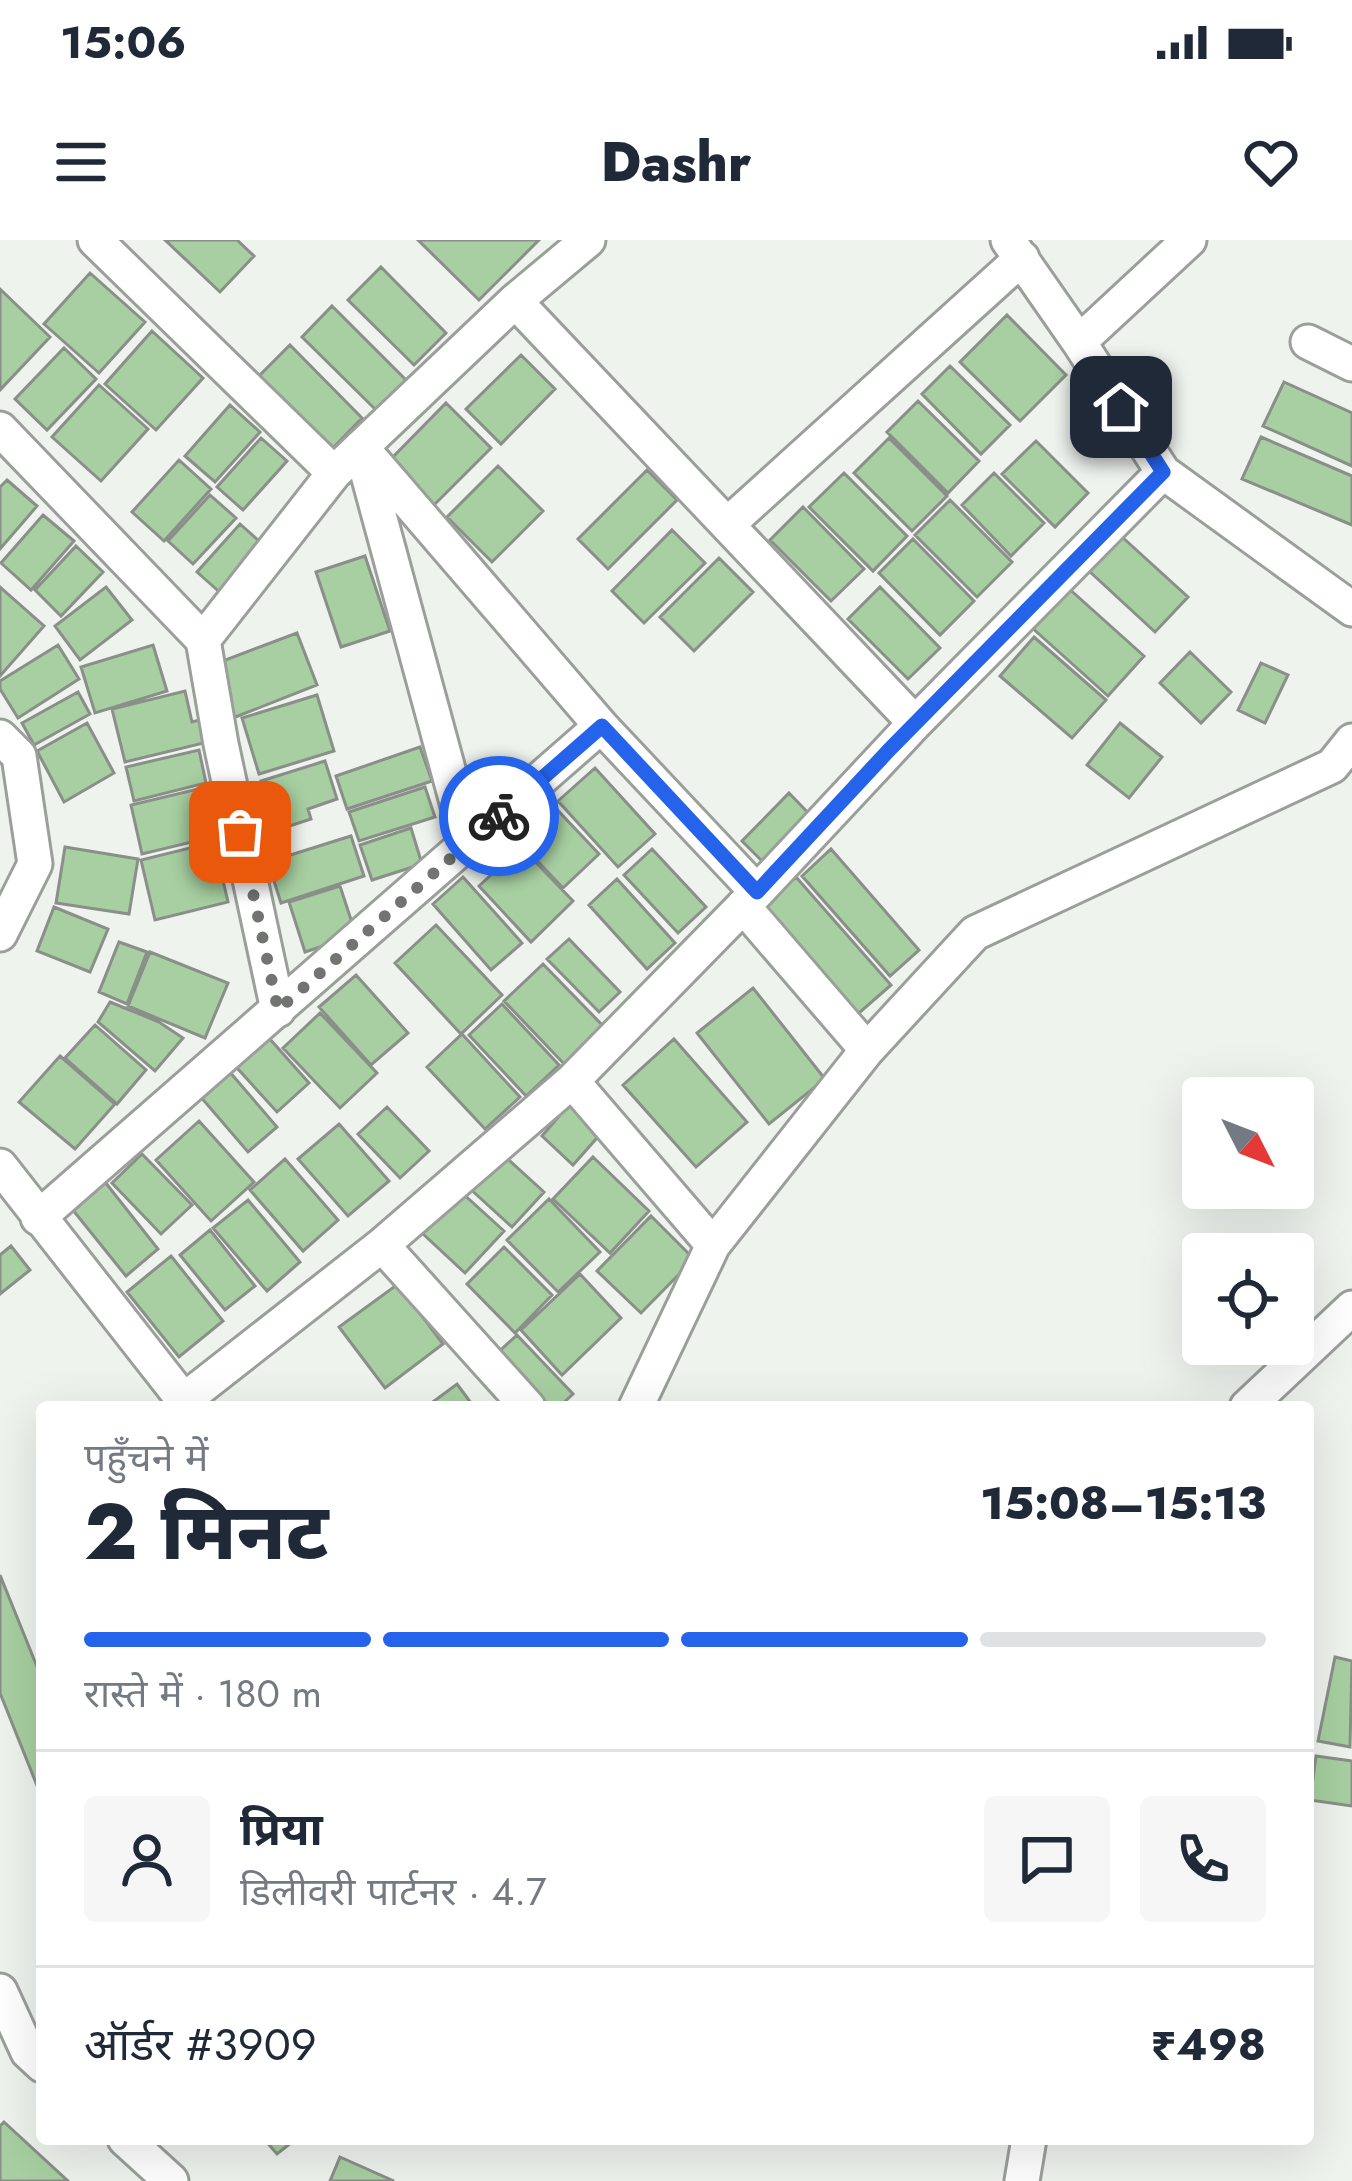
<!DOCTYPE html>
<html lang="hi">
<head>
<meta charset="utf-8">
<style>
  body { margin:0; font-family:Jost,"Noto Sans Devanagari",sans-serif; background:#f6f6f7; color:#1f2937; height:100vh; display:flex; flex-direction:column; font-size:45px; white-space:nowrap }
  * { box-sizing:border-box; margin:0 }
  p { font-size:39px; color:#747a83 }
  .icon { flex:none; width:66px; height:66px; fill:none; stroke:currentColor; stroke-width:2; stroke-linecap:round; stroke-linejoin:round }
  .map { position:relative; flex:1; overflow:hidden }
  .sheet { position:absolute; left:36px; top:1161px; width:1278px; height:744px; display:flex; flex-direction:column; background:#fff; border-radius:12px; box-shadow:0 12px 48px #0002 }
  .sheet>* { flex:none }
  .needle { width:78px; rotate:132deg }
  .tools { position:absolute; left:1182px; top:837px; display:grid; gap:24px }
  .tools a { display:grid; place-items:center; width:132px; height:132px; border-radius:12px; background:#fff; box-shadow:0 12px 48px #0002; font-size:60px }
  .pin { position:absolute; display:grid; place-items:center; width:102px; height:102px; color:#fff; margin:-51px; border-radius:24px; box-shadow:0 6px 18px #0006 }
  .courier { position:absolute; display:grid; place-items:center; width:120px; height:120px; margin:-60px; border:9px solid #2563eb; border-radius:50%; background:#fff; color:#222; box-shadow:0 3px 15px #0007 }
  .overview em { font-style:normal; font-weight:800 }
  .overview div { display:flex; flex-direction:column-reverse }
  .overview { display:flex; align-items:center; justify-content:space-between; height:204px; padding:0 48px }
  h1 { font-size:78px; font-weight:800; line-height:90px }
  .bar { display:grid; grid-template-columns:repeat(4,1fr); gap:18px 12px; align-content:center; height:144px; padding:0 48px }
  .bar i { height:15px; border-radius:9px; background:#e0e1e3 }
  .bar .on { background:#2563eb }
  .bar p { grid-column:span 4 }
  .line { display:flex; align-items:center; gap:30px; padding:0 48px; border-top:3px solid #e0e1e3 }
  .line div { flex:1 }
  .round { display:grid; place-items:center; flex:none; width:126px; height:126px; border-radius:12px; background:#f6f6f7 }
  .status { display:flex; justify-content:space-between; align-items:center; height:84px; padding:0 60px; background:#fff; direction:ltr }
  .status svg { height:33px; fill:currentColor }
  header { display:flex; justify-content:space-between; align-items:center; height:156px; padding:0 48px; background:#fff; font-size:54px; font-weight:800 }
  .map>svg:first-child { display:block }
  .building { fill:#a7cfa1; stroke:#8a8f89; stroke-width:3 }
  .lines { fill:none; stroke-linecap:round; stroke-linejoin:round }
  .street-casing { stroke:#9b9f9a; stroke-width:39 }
  .street { stroke:#fff; stroke-width:33 }
  .done { stroke:#717471; stroke-width:12; stroke-dasharray:0 21.6 }
  .route { stroke:#2563eb; stroke-width:15 }
</style>
</head>
<body>
<div class="status"><b>15:06</b><svg viewBox="0 0 49 12"><path d="M0 12V9h3v3zM5 12V6h3v6zM10 12V3h3v9zM15 12V0h3v12zM26 1h20v11H26zM47 4h2v5h-2z"/></svg></div>
<header><svg class="icon" aria-label="menu" viewBox="0 0 24 24"><path d="M4 6h16M4 12h16M4 18h16"/></svg>Dashr<svg class="icon" aria-label="heart" viewBox="0 0 24 24"><path d="M12 20l-8-8c-3-5 5-10 8-4 3-6 11-1 8 4z"/></svg></header>
<div class="map">
<svg width="1352" height="1941" viewBox="0 0 1352 1941">
  <rect width="100%" height="100%" fill="#eef3ee"/>
  <path class="building" d="M 165,0 L 237,0 L 254,16 L 220,52 Z
    M 418,0 L 539,0 L 479,60 Z
    M 381,27 L 446,93 L 414,125 L 348,60 Z
    M 90,33 L 145,82 L 99,133 L 44,84 Z
    M 0,49 L 50,97 L 0,150 Z
    M 332,66 L 406,140 L 376,170 L 302,97 Z
    M 1007,75 L 1066,135 L 1020,181 L 960,122 Z
    M 152,91 L 203,138 L 156,190 L 105,144 Z
    M 290,105 L 362,178 L 330,211 L 257,138 Z
    M 64,108 L 96,139 L 47,190 L 15,159 Z
    M 521,115 L 555,149 L 501,204 L 466,169 Z
    M 950,126 L 1010,185 L 981,214 L 922,154 Z
    M 1284,142 L 1352,173 L 1352,226 L 1263,186 Z
    M 99,145 L 148,189 L 101,241 L 52,197 Z
    M 918,161 L 979,221 L 948,253 L 887,192 Z
    M 446,163 L 491,208 L 433,266 L 388,222 Z
    M 230,165 L 260,192 L 215,242 L 185,216 Z
    M 1261,197 L 1352,236 L 1352,285 L 1242,239 Z
    M 261,198 L 287,221 L 243,270 L 217,247 Z
    M 889,198 L 947,256 L 912,291 L 854,233 Z
    M 1036,201 L 1088,253 L 1055,287 L 1002,234 Z
    M 179,220 L 211,249 L 164,301 L 132,272 Z
    M 498,226 L 543,271 L 492,322 L 447,277 Z
    M 647,230 L 677,260 L 608,329 L 578,299 Z
    M 844,233 L 907,296 L 873,331 L 809,267 Z
    M 994,233 L 1044,283 L 1011,316 L 962,265 Z
    M 7,240 L 37,266 L 0,309 L 0,247 Z
    M 210,255 L 236,278 L 193,324 L 168,301 Z
    M 950,260 L 1012,322 L 977,357 L 915,295 Z
    M 803,267 L 864,329 L 831,361 L 770,300 Z
    M 43,275 L 74,301 L 31,350 L 1,323 Z
    M 240,284 L 267,308 L 224,356 L 197,332 Z
    M 672,290 L 705,323 L 644,383 L 612,351 Z
    M 1121,296 L 1188,357 L 1155,392 L 1089,331 Z
    M 913,299 L 974,361 L 940,395 L 879,333 Z
    M 76,306 L 103,332 L 61,376 L 35,350 Z
    M 365,316 L 390,391 L 341,407 L 316,332 Z
    M 719,318 L 753,352 L 694,411 L 660,377 Z
    M 1066,346 L 1144,416 L 1108,456 L 1030,386 Z
    M 0,347 L 44,386 L 0,436 Z
    M 106,347 L 132,380 L 80,420 L 55,386 Z
    M 880,347 L 940,408 L 908,439 L 848,379 Z
    M 297,393 L 317,445 L 233,478 L 212,425 Z
    M 1034,397 L 1106,460 L 1072,498 L 1000,436 Z
    M 58,405 L 79,439 L 18,478 L 0,449 L 0,441 Z
    M 153,405 L 167,451 L 95,473 L 81,427 Z
    M 1190,412 L 1231,452 L 1201,483 L 1160,443 Z
    M 1261,423 L 1288,435 L 1265,483 L 1238,470 Z
    M 185,451 L 192,482 L 203,479 L 208,502 L 125,522 L 112,469 Z
    M 78,452 L 90,474 L 34,505 L 22,483 Z
    M 317,455 L 334,511 L 259,534 L 242,478 Z
    M 87,483 L 114,533 L 64,562 L 37,511 Z
    M 1120,483 L 1162,517 L 1129,558 L 1087,525 Z
    M 420,507 L 432,541 L 347,569 L 336,536 Z
    M 199,510 L 206,543 L 134,561 L 126,527 Z
    M 325,521 L 337,559 L 308,569 L 311,579 L 277,590 L 261,541 Z
    M 595,528 L 655,594 L 618,627 L 558,561 Z
    M 425,547 L 435,577 L 359,601 L 349,572 Z
    M 202,548 L 213,597 L 142,614 L 131,565 Z
    M 789,553 L 815,580 L 768,627 L 742,601 Z
    M 548,560 L 599,614 L 563,648 L 512,594 Z
    M 411,588 L 422,624 L 372,640 L 360,605 Z
    M 351,596 L 364,636 L 281,663 L 268,622 Z
    M 214,602 L 228,662 L 155,680 L 141,620 Z
    M 65,607 L 138,619 L 129,674 L 56,663 Z
    M 521,607 L 573,661 L 531,702 L 479,646 Z
    M 652,609 L 706,667 L 678,693 L 624,635 Z
    M 831,609 L 919,710 L 890,736 L 802,636 Z
    M 463,637 L 522,703 L 491,730 L 433,664 Z
    M 796,637 L 891,745 L 858,774 L 763,665 Z
    M 617,639 L 675,703 L 647,729 L 589,665 Z
    M 340,646 L 356,695 L 305,712 L 289,662 Z
    M 54,667 L 108,689 L 90,732 L 37,711 Z
    M 436,685 L 502,755 L 461,794 L 395,723 Z
    M 569,699 L 620,752 L 599,772 L 547,719 Z
    M 119,702 L 147,712 L 127,764 L 99,752 Z
    M 150,712 L 228,743 L 205,798 L 128,766 Z
    M 543,724 L 607,790 L 567,827 L 504,761 Z
    M 356,735 L 408,793 L 371,825 L 319,767 Z
    M 753,748 L 825,839 L 769,884 L 697,793 Z
    M 110,762 L 159,782 L 183,798 L 155,831 L 98,782 Z
    M 502,764 L 559,825 L 526,856 L 469,795 Z
    M 320,773 L 377,833 L 340,868 L 283,808 Z
    M 95,785 L 146,830 L 117,864 L 65,818 Z
    M 261,789 L 309,843 L 277,872 L 228,818 Z
    M 462,794 L 520,857 L 485,889 L 427,827 Z
    M 674,799 L 747,882 L 696,927 L 623,845 Z
    M 60,816 L 115,864 L 75,909 L 19,862 Z
    M 222,823 L 277,887 L 248,912 L 193,848 Z
    M 572,861 L 604,890 L 573,925 L 542,896 Z
    M 387,867 L 429,911 L 400,938 L 358,894 Z
    M 199,881 L 254,942 L 211,981 L 156,920 Z
    M 339,884 L 389,941 L 348,976 L 298,919 Z
    M 499,911 L 544,952 L 512,987 L 467,946 Z
    M 142,914 L 192,965 L 161,994 L 112,943 Z
    M 593,917 L 649,971 L 610,1013 L 553,959 Z
    M 285,919 L 338,980 L 303,1011 L 250,950 Z
    M 105,942 L 158,1009 L 126,1036 L 72,969 Z
    M 460,951 L 504,991 L 465,1033 L 422,993 Z
    M 549,959 L 600,1012 L 558,1052 L 507,1000 Z
    M 248,960 L 300,1022 L 267,1051 L 213,988 Z
    M 651,976 L 694,1019 L 641,1073 L 597,1031 Z
    M 210,990 L 255,1046 L 225,1070 L 180,1015 Z
    M 11,1006 L 30,1030 L 0,1054 L 0,1015 Z
    M 504,1007 L 552,1055 L 515,1093 L 467,1044 Z
    M 171,1016 L 223,1081 L 179,1117 L 127,1052 Z
    M 580,1034 L 621,1078 L 562,1135 L 521,1090 Z
    M 398,1044 L 443,1104 L 385,1148 L 339,1087 Z
    M 517,1095 L 573,1154 L 559,1167 L 542,1167 L 494,1116 Z
    M 457,1144 L 474,1167 L 426,1167 Z
    M 0,1335 L 42,1439 L 42,1558 L 0,1453 Z
    M 1335,1417 L 1352,1421 L 1350,1507 L 1318,1501 Z
    M 1316,1516 L 1352,1521 L 1352,1566 L 1310,1560 Z
    M 4,1882 L 68,1941 L 0,1941 L 0,1886 Z
    M 264,1899 L 296,1899 L 277,1914 Z
    M 340,1917 L 394,1941 L 330,1941 Z"/>
  <g class="lines">
    <g class="street-casing">
      <path id="street" d="M 95,0 L 334,233
        M 1008,0 L 1079,102 L 1163,232 L 1352,369
        M 515,61 L 915,483
        M 1079,102 L 1189,0
        M 1308,102 L 1352,124
        M 0,189 L 203,400 L 221,504 L 278,770
        M 361,207 L 601,486 L 757,652
        M 363,216 L 468,603
        M 728,284 L 1022,18
        M 203,400 L 334,233 L 515,61 L 588,0
        M 0,497 L 19,516 L 35,624 L 0,694
        M 743,666 L 867,810
        M 572,841 L 713,1005
        M 0,926 L 189,1167
        M 38,978 L 601,486
        M 382,1005 L 528,1167
        M 183,1161 L 382,1005 L 572,841 L 757,652 L 915,483 L 1163,232
        M 636,1167 L 713,1005 L 867,810 L 975,693 L 1332,526 L 1352,501
        M 1247,1167 L 1352,1068
        M 0,1751 L 28,1812 L 42,1825
        M 125,1899 L 171,1941
        M 1022,1941 L 1029,1899"/>
    </g>
    <use href="#street" class="street"/>
  </g>
  <g class="lines">
    <path class="done" d="M 240,592 L 278,770 L 499,576"/>
    <path class="route" d="M 499,576 L 602,486 L 757,652 L 889,510 L 1163,232 L 1121,167"/>
  </g>
</svg>
<div class="tools">
<a><svg class="needle" viewBox="-14 -14 28 28"><path d="M0-13l5 13h-10z" fill="#e53935"/><path d="M0 13l5-13h-10z" fill="#747a83"/></svg></a>
<a><svg class="icon" aria-label="locate" viewBox="0 0 24 24"><circle cx="12" cy="12" r="6"/><path d="M12 2v4M12 18v4M2 12h4M18 12h4"/></svg></a>
</div>
<div class="pin" style="left:240px;top:592px;background:#ea580c"><svg class="icon" aria-label="bag" viewBox="0 0 24 24"><path d="M5 8h14l-1 12H6zM9 8a3 3 0 0 1 6 0"/></svg></div>
<div class="pin" style="left:1121px;top:167px;background:#1f2937"><svg class="icon" aria-label="home" viewBox="0 0 24 24"><path d="M3 11l9-7 9 7M6 9v11h12V9"/></svg></div>
<div class="courier" style="left:499px;top:576px"><svg class="icon" aria-label="bike" viewBox="0 0 24 24"><circle cx="6" cy="16" r="4"/><circle cx="18" cy="16" r="4"/><path d="M6 16l4-8h5l3 8M10 8l3 8H6M13 5h3"/></svg></div>
<section class="sheet">
<div class="overview"><div><h1>2 मिनट</h1><p>पहुँचने में</p></div><em>15:08–15:13</em></div>
<div class="bar"><i class="on"></i><i class="on"></i><i class="on"></i><i></i><p>रास्ते में · 180 m</p></div>
<div class="line" style="height:216px"><a class="round"><svg class="icon" aria-label="person" viewBox="0 0 24 24"><circle cx="12" cy="8" r="4"/><path d="M4 21q1-7 8-7t8 7"/></svg></a><div><b>प्रिया</b><p>डिलीवरी पार्टनर · 4.7</p></div><a class="round"><svg class="icon" aria-label="chat" viewBox="0 0 24 24"><path d="M4 5h16v11H9l-5 4z"/></svg></a><a class="round"><svg class="icon" aria-label="phone" viewBox="0 0 24 24"><path d="M5 4h4l2 5-3 2q2 4 5 5l2-3 5 2v4C11 20 4 13 5 4z"/></svg></a></div>
<div class="line" style="height:156px"><div>ऑर्डर #3909</div><b>₹498</b></div>
</section>
</div>
</body>
</html>
